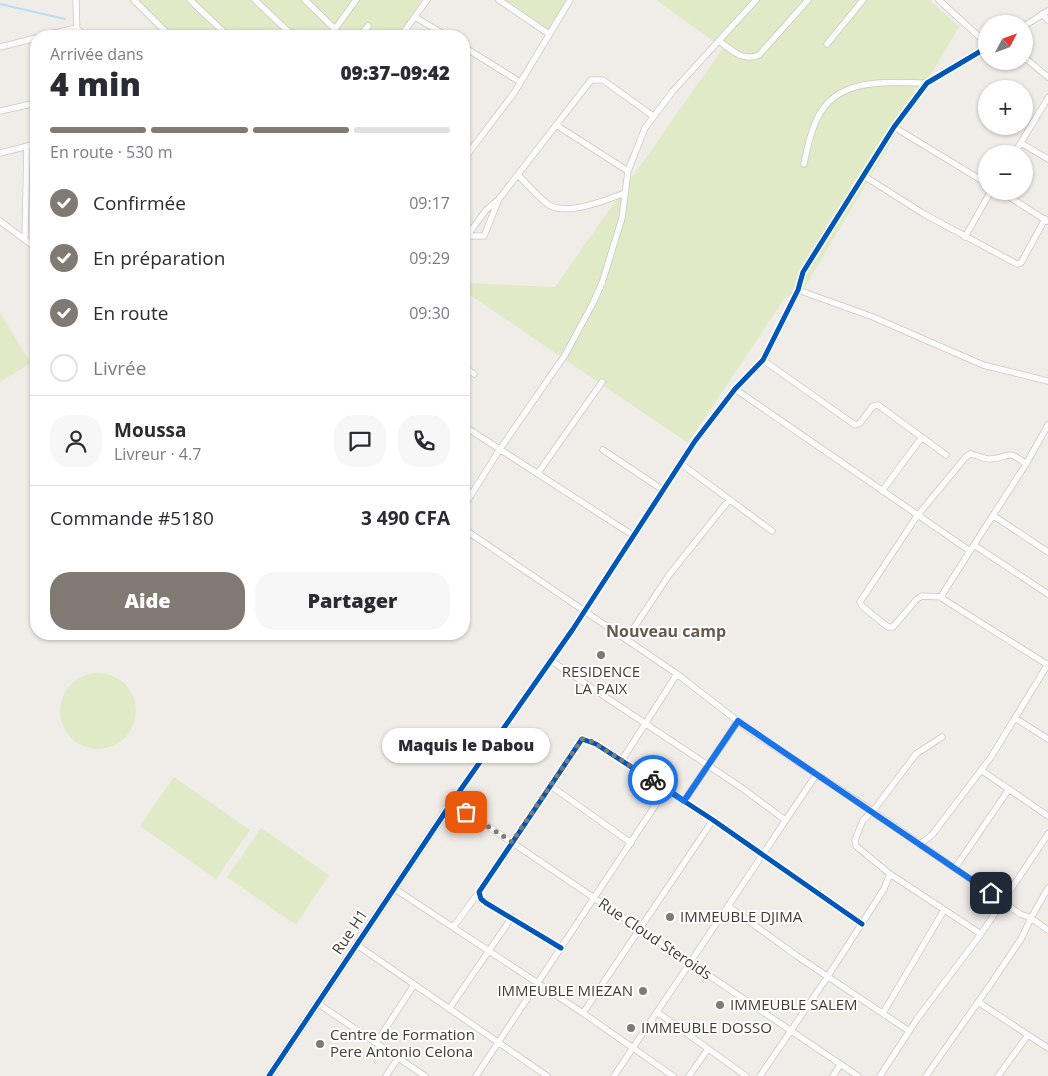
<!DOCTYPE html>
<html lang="fr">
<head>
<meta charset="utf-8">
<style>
  body { margin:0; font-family:"Open Sans",sans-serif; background:#f7f7f7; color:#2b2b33; height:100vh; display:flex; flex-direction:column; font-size:19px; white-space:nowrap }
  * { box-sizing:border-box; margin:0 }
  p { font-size:16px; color:#7c7c81 }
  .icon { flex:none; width:28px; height:28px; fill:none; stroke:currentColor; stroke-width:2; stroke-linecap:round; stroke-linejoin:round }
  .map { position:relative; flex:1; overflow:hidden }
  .sheet { position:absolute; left:30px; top:30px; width:440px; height:610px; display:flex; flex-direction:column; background:#fff; border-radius:20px; box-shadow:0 1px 4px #0004 }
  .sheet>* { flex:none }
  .needle { width:32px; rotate:49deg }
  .controls { position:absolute; left:978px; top:15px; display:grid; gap:10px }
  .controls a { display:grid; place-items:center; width:55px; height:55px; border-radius:50%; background:#fff; box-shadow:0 1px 4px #0004; font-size:25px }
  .pin { position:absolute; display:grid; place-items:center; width:42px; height:42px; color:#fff; margin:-21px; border-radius:10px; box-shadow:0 2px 8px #0006 }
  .courier { position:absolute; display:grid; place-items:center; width:50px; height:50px; margin:-25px; border:4px solid #1a73e8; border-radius:50%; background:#fff; color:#222; box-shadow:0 1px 6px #0007 }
  .bubble { position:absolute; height:35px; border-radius:18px; background:#fff; box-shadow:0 1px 4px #0004; font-size:16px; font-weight:800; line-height:35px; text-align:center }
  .headline em { font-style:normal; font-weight:800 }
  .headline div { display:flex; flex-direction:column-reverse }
  .headline { display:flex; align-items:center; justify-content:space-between; height:85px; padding:0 20px }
  h1 { font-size:32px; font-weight:800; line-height:38px }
  .bar { display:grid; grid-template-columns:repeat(4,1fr); gap:8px 5px; align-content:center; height:60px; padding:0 20px }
  .bar i { height:6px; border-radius:4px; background:#e1e1e2 }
  .bar .on { background:#817a73 }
  .bar p { grid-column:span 4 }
  .line { display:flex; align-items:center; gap:12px; padding:0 20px; border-top:1px solid #e1e1e2 }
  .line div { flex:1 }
  .round { display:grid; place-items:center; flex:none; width:52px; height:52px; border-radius:20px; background:#f7f7f7 }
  ol { padding:0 20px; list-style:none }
  li { display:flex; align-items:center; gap:15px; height:55px }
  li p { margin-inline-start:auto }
  li .icon { padding:5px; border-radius:50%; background:#817a73; color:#fff; stroke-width:4 }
  li:last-child { color:#7c7c81 }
  li i { width:28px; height:28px; border:2px solid #e1e1e2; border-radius:50% }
  .primary-button { display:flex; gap:10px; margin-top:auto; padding:10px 20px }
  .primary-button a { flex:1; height:58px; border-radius:20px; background:#817a73; color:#fff; font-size:20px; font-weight:800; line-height:58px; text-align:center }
  .primary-button a+a { background:#f7f7f7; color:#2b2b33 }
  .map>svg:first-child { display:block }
  .green { fill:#e0eac6 }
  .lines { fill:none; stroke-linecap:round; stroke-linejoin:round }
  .stream { stroke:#b6dff0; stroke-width:2 }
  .street-casing { stroke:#ccc8c4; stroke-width:7 }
  .secondary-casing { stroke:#d2cbc1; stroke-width:9 }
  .street { stroke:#fdfcfc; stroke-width:5.5 }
  .secondary { stroke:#f6f3ee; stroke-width:8 }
  .cycleway-casing { stroke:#fff; stroke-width:8 }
  .cycleway { stroke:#0057b8; stroke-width:5 }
  .done { stroke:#817a73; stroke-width:5; stroke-dasharray:0 9 }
  .route { stroke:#1a73e8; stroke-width:6 }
  .poi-dot { fill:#817a73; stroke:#fff; stroke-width:2 }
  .labels { text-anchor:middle; stroke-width:4; stroke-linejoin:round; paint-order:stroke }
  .poi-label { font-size:15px; fill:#453d34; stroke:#fff; text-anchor:start }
  .street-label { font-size:15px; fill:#453d34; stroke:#fff }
  .neighbourhood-label { font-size:16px; font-weight:bold; fill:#69594a; stroke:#fff }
</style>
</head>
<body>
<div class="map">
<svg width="1048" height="1076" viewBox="0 0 1048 1076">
  <rect width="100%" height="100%" fill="#f0ece8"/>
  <path class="green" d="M 128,0 L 422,0 L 397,36 L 164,36 Z
    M 502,0 L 571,0 L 548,33 Z
    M 656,0 L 929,0 L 959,27 L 799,297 L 786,296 L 688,443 L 464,291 L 464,283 L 555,287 L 723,48 Z
    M 0,313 L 31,363 L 0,382 Z
    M60 711a38 38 0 1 1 76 0a38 38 0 1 1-76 0Z
    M 174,777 L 250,830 L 216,879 L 140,826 Z
    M 261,828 L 329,875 L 296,925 L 227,877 Z"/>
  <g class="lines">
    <path class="stream" d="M 0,4 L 65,19"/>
    <g class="street-casing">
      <path id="street" d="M 76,0 L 77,36
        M 134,0 L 170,36
        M 190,0 L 228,36
        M 255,0 L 293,36
        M 305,0 L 335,29
        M 499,0 L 549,34
        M 939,0 L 986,43
        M 1042,14 L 1048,20
        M 415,17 L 447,36
        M 1024,26 L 1048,11
        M 77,28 L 84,36
        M 42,36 L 77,28
        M 330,36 L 356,0
        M 360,36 L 368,26
        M 401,36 L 427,0
        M 719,41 C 732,50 742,62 759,55 L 808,0
        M 827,44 L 863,0
        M 0,47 L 36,38
        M 464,47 L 520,82
        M 1024,57 L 1048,77
        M 0,111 L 36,103
        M 556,125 L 628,171
        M 894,127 L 986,183
        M 1021,143 L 1048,159
        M 0,153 L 36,144
        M 1014,154 L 1048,98
        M 464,159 L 514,93 L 570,0
        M 804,164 C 807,149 810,133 817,119 C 837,76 887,83 927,83
        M 518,175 C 528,185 538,197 549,205 C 568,216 606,200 625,193
        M 864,176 L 924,214 L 1017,264 L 1021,263 L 1045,219
        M 1000,191 L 1047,221
        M 0,221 L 36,248
        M 464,236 L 484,236 L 499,199 L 591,80 L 603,80 L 653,116
        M 467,236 L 486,210 L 498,200
        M 965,237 L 991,191
        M 25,239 L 27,146
        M 798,290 L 873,317 L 983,365 L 1048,381
        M 763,360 L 855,425 L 860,423 L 873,406 L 878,405 L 946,455
        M 464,367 L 474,374
        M 735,389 L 970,551 L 1026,464 L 1048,425
        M 464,426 L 634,536
        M 603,450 L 663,490
        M 680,463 L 772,531
        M 538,473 L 602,382
        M 882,491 L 922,437
        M 464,506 L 500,449 L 565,355 L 592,305 L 602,283 L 622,218 L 628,171 L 645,128 L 673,91 L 756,0
        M 994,516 L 1048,552
        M 464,529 L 677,674
        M 974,545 L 1048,594
        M 970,551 L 942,595 L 943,599 L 1048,665
        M 942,597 L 922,596 L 917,599 L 893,627 L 888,627 L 863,607 L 860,602 L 917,516 L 965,458 L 970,454 C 977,455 984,459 990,459 C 1010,458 1006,448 1026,464
        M 627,638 L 669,575 L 729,500
        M 550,660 L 742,788 L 785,820
        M 1015,718 L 1048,739
        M 622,760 L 677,674 L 753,733 L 873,811 L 1020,914 L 1031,918 L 1048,888
        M 981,770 L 1048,816
        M 551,786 L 631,843
        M 684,801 L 738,721
        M 920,844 L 932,835 L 991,757 L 1048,664
        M 955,868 L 1009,789
        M 890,874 L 981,934
        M 395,889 L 583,1013 L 673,1076
        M 728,906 L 797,956 L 909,1031
        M 454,926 L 479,892
        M 357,945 L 547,1076
        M 561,948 L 486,903 L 481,899 L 479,892 L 582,739 L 596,744 L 713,820 L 862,924
        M 978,1002 L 1048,1048
        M 317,1003 L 425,1076
        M 449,1009 L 512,917
        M 657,1012 L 746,1076
        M 583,1013 L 713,820
        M 883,1013 L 944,910
        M 376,1043 L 414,985
        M 386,1076 L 398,1058
        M 476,1076 L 666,789
        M 614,1076 L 816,775
        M 689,1076 L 708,1049
        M 760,1076 L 828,976 L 884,889 L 890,874 L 856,846 L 855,840 L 863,820 L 873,811 L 916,754 L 942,737
        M 833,1076 L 840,1065
        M 858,1076 L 452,802 L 573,629 L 695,441 L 735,389 L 763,360 L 798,290 L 803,272 L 894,127 L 927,83 L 986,48
        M 880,1076 L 917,1019 L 981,934 L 1048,834
        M 926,1076 L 990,985 L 1021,939 L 1031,918 L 1048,930
        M 998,1076 L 1028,1035"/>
    </g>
    <g class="secondary-casing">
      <path id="secondary" d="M 269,1076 L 452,802"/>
    </g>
    <use href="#street" class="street"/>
    <use href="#secondary" class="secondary"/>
    <g class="cycleway-casing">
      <path id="cycleway" d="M 561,948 L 486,903 L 481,899 L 479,892 L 582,739 L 596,744 L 713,820 L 862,924
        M 269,1076 L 452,802 L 573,629 L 695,441 L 735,389 L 763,360 L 798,290 L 803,272 L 894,127 L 927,83 L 986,48"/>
    </g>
    <use href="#cycleway" class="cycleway"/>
  </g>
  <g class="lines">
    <path class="done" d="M 466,812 L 512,842 L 582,739 L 591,741 L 653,780"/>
    <path class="route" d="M 653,780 L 684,801 L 738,721 L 991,893"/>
  </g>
  <g class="poi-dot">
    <circle cx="601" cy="655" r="5"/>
    <circle cx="670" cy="917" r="5"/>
    <circle cx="643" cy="991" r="5"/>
    <circle cx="720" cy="1005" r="5"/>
    <circle cx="631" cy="1028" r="5"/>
    <circle cx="320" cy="1044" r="5"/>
  </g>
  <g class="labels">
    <g class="poi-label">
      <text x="601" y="677" text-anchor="middle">RESIDENCE<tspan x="601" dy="17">LA PAIX</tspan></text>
      <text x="680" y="922">IMMEUBLE DJIMA</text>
      <text x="633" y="996" text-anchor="end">IMMEUBLE MIEZAN</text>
      <text x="730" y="1010">IMMEUBLE SALEM</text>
      <text x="641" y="1033">IMMEUBLE DOSSO</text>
      <text x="330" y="1040">Centre de Formation<tspan x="330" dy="17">Pere Antonio Celona</tspan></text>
    </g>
    <g class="street-label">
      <text transform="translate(350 932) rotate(-56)" y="5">Rue H1</text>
      <text transform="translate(655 939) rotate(34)" y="5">Rue Cloud Steroids</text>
    </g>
    <g class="neighbourhood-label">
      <text x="666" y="637">Nouveau camp</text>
    </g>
  </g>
</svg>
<div class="controls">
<a><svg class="needle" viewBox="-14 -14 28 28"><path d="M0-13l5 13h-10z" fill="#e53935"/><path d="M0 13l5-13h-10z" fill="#7c7c81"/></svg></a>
<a>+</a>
<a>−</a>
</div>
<div class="pin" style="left:466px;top:812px;background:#ea580c"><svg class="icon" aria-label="bag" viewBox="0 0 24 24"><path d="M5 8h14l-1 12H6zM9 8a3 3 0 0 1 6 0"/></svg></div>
<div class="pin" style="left:991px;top:893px;background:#1f2937"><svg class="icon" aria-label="home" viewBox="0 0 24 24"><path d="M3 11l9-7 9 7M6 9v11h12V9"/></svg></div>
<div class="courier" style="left:653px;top:780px"><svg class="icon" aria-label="bike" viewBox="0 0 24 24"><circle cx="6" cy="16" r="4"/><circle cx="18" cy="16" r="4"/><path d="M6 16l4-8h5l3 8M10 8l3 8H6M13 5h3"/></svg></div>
<div class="bubble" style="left:382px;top:728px;width:168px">Maquis le Dabou</div>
<section class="sheet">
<div class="headline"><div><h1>4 min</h1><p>Arrivée dans</p></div><em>09:37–09:42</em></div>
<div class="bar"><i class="on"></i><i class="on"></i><i class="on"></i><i></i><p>En route · 530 m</p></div>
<ol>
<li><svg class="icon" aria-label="check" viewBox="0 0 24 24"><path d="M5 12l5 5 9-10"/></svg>Confirmée<p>09:17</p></li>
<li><svg class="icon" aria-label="check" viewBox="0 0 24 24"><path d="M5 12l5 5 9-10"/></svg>En préparation<p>09:29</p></li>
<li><svg class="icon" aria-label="check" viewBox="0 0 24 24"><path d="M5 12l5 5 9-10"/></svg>En route<p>09:30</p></li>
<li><i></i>Livrée</li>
</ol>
<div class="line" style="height:90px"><a class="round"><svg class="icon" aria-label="person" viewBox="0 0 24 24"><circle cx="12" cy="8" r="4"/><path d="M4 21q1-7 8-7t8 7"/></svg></a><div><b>Moussa</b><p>Livreur · 4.7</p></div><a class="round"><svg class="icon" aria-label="chat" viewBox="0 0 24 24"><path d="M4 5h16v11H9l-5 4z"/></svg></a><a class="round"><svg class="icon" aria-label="phone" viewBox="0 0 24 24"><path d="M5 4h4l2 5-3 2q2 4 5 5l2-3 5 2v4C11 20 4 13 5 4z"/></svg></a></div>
<div class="line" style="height:65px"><div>Commande #5180</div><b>3 490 CFA</b></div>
<div class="primary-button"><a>Aide</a><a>Partager</a></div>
</section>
</div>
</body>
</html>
